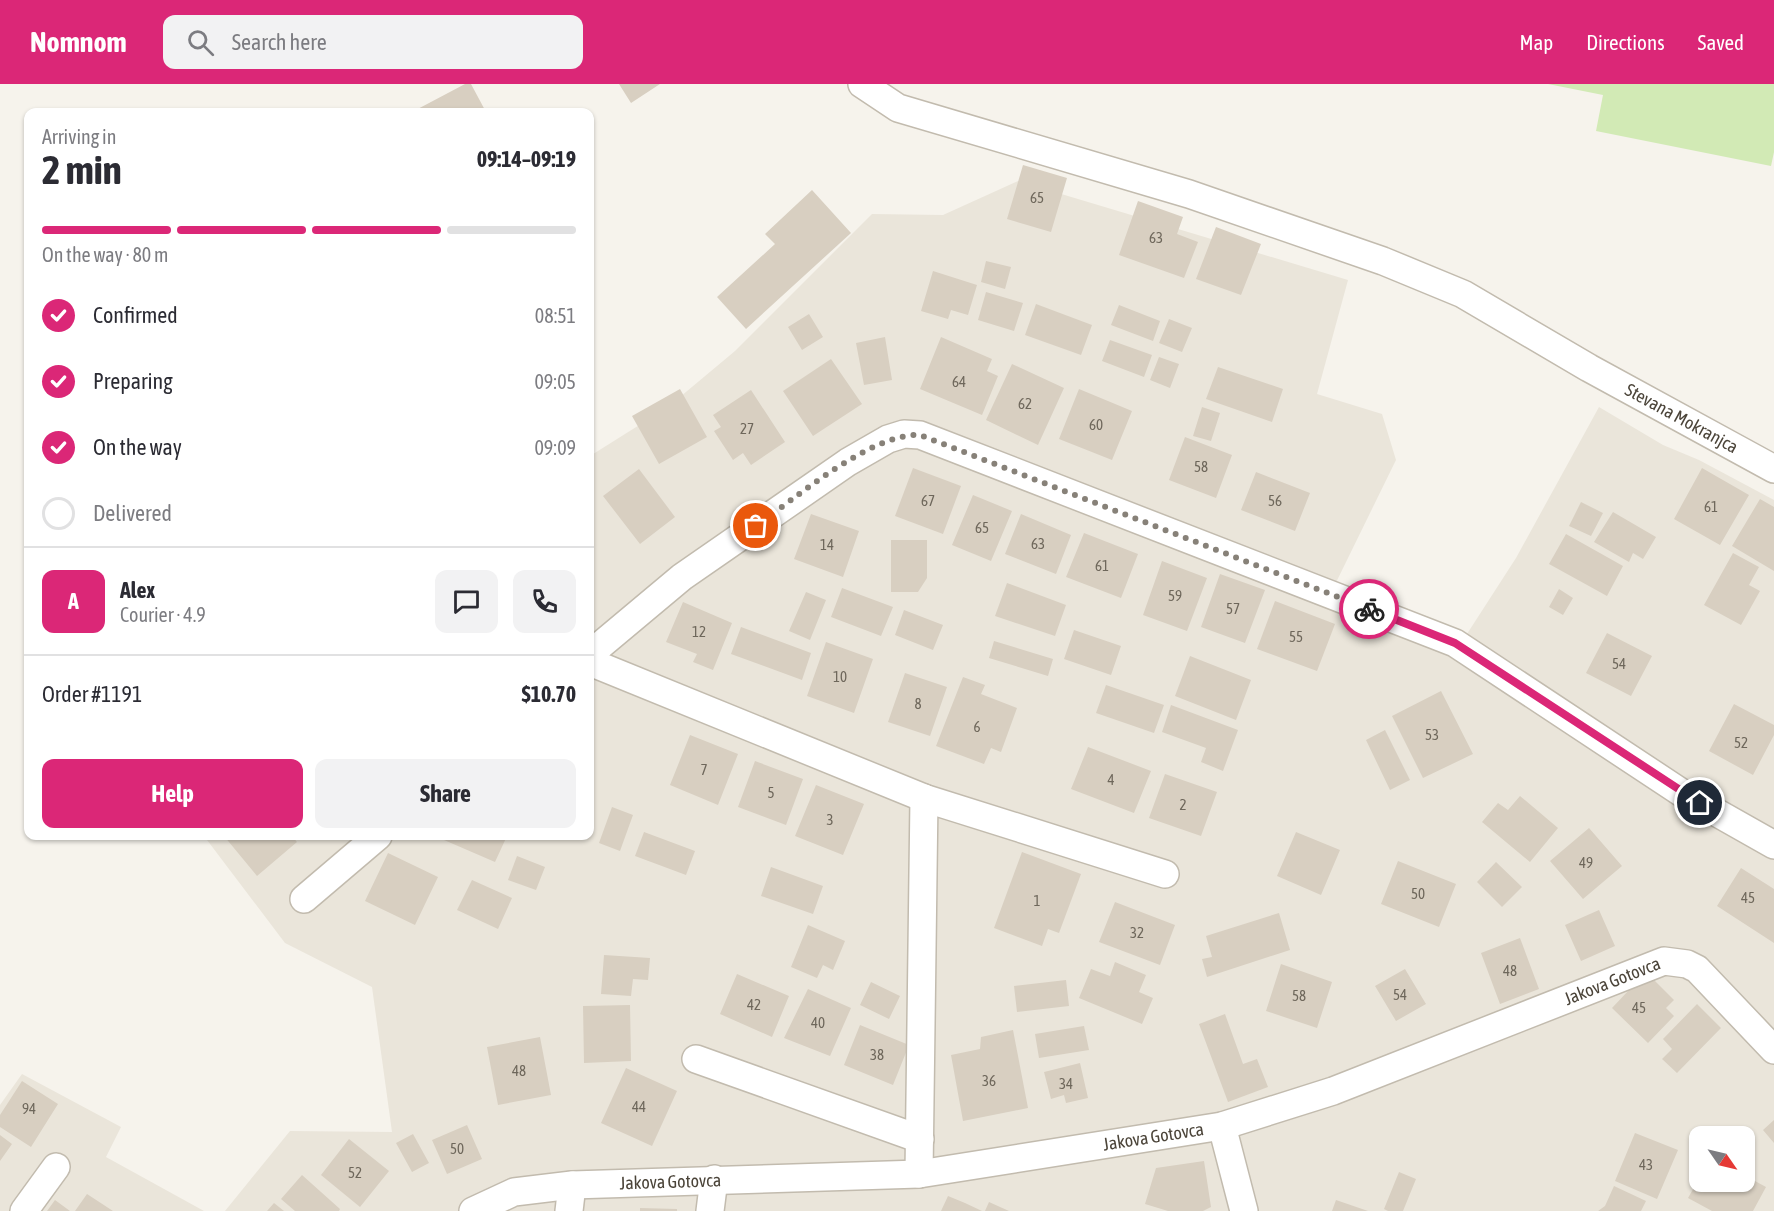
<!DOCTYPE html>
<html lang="en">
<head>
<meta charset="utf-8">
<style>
  body { margin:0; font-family:"Asap Condensed",sans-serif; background:#f2f2f3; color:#2b2b33; height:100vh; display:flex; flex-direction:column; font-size:22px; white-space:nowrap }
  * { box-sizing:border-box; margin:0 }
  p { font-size:20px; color:#7c7c81 }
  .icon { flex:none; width:33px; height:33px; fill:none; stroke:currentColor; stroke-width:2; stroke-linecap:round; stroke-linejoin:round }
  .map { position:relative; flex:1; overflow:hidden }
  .side { position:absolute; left:24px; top:24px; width:570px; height:732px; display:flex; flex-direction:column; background:#fff; border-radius:12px; box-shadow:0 2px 4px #0004 }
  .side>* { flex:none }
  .needle { width:39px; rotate:124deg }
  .controls { position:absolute; left:1689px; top:1042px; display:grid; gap:12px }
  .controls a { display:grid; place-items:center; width:66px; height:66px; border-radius:12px; background:#fff; box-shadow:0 2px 4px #0004; font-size:30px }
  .pin { position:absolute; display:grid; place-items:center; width:51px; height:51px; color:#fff; margin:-26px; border:3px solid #fff; border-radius:50%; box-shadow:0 2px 6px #0007 }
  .courier { position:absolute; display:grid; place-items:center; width:60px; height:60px; margin:-30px; border:4px solid #db2777; border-radius:50%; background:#fff; color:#222; box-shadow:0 2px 8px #0007 }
  .head em { font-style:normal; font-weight:700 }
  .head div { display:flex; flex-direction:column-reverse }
  .head { display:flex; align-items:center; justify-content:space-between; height:102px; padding:0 18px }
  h1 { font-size:39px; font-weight:700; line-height:45px }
  .bar { display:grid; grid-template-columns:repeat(4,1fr); gap:9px 6px; align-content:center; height:72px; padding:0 18px }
  .bar i { height:8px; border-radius:4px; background:#e1e1e2 }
  .bar .current { background:#db2777 }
  .bar p { grid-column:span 4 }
  .line { display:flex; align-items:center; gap:15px; padding:0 18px; border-top:2px solid #e1e1e2 }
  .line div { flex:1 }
  .round { display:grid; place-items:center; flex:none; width:63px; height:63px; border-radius:12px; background:#f2f2f3 }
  ol { padding:0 18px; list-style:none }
  li { display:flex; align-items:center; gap:18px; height:66px }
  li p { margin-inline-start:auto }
  li .icon { padding:6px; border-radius:50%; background:#db2777; color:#fff; stroke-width:4 }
  li:last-child { color:#7c7c81 }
  li i { width:33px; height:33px; border:3px solid #e1e1e2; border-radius:50% }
  .cta { display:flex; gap:12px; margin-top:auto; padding:12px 18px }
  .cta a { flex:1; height:69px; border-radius:12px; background:#db2777; color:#fff; font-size:24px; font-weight:700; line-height:69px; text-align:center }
  .cta a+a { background:#f2f2f3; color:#2b2b33 }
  header { display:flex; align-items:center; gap:36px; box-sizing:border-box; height:84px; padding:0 30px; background:#db2777; color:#fff }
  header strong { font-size:28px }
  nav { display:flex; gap:33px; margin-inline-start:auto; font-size:21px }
  .search { width:420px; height:54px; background:#f2f2f3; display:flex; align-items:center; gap:15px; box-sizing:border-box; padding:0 21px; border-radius:12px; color:#7c7c81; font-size:22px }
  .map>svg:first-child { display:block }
  .residential { fill:#eae5da; fill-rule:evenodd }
  .green { fill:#d2eab5 }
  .building { fill:#d8cfc1 }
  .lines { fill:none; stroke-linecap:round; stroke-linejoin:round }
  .street-casing { stroke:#c2bbae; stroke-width:30 }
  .street { stroke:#fff; stroke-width:27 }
  .done { stroke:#878178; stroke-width:6; stroke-dasharray:0 10.8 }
  .route { stroke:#db2777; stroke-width:8 }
  .labels { text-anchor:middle; stroke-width:4.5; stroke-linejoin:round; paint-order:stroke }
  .number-label { font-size:15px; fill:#6e675b }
  .street-label { font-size:18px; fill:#4b4439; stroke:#fff }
</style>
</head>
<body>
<header>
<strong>Nomnom</strong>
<div class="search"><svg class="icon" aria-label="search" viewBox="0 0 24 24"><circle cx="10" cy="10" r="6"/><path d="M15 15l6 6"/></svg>Search here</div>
<nav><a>Map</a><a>Directions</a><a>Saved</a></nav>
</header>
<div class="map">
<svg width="1774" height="1127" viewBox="0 0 1774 1127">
  <rect width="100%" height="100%" fill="#f6f3ec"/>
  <path class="residential" d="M 1018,97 L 1348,196 L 1317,310 L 1382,330 L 1396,376 L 1324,523 L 1456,567 L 1516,474 L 1599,323 L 1663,361 L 1699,376 L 1774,416 L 1774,1127 L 225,1127 L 290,1047 L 392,1048 L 372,903 L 285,859 L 204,752 L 590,752 L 590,372 L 668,323 L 735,267 L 872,130 L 943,131 ZM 1700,1053 L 1744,1053 L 1744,1098 L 1700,1098 Z
    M 22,990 L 121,1043 L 106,1073 L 204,1127 L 0,1127 L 0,1021 Z"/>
  <path class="green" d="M 1548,0 L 1774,0 L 1774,68 L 1771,82 L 1596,47 L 1603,11 Z"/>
  <path class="building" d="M 465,0 L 471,0 L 486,28 L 412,28 Z
    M 619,0 L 660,0 L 631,19 Z
    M 1023,81 L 1067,94 L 1051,148 L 1007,135 Z
    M 812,106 L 851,149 L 746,245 L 717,213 L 775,160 L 765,150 Z
    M 1138,117 L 1183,133 L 1177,150 L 1198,158 L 1184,194 L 1119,171 Z
    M 1216,143 L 1261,160 L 1241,211 L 1196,195 Z
    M 986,177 L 1011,183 L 1005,205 L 981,198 Z
    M 933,187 L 977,201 L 968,231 L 951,226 L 948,235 L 921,227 Z
    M 986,208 L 1023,219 L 1014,247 L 978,236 Z
    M 1036,220 L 1092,241 L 1081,271 L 1025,251 Z
    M 1119,221 L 1160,237 L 1153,257 L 1111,241 Z
    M 809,230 L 823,253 L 802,266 L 788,243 Z
    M 1169,235 L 1192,244 L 1182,268 L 1159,259 Z
    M 885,253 L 892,296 L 864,301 L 856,259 Z
    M 941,253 L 992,275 L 987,287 L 998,292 L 982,331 L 920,305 Z
    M 1110,256 L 1152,271 L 1144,293 L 1102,277 Z
    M 1159,273 L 1179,280 L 1170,304 L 1150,296 Z
    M 831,275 L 862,320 L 813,352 L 783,307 Z
    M 1012,280 L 1064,304 L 1038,361 L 986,336 Z
    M 1218,283 L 1283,305 L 1272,338 L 1206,315 Z
    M 680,305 L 707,353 L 659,380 L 632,332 Z
    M 1079,305 L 1132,327 L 1112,376 L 1059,355 Z
    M 751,306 L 785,358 L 751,381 L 743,369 L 733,376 L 714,347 L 721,343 L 713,331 Z
    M 1202,323 L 1220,329 L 1211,357 L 1193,352 Z
    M 1185,353 L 1232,371 L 1216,414 L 1169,396 Z
    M 913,384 L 961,402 L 943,450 L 895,432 Z
    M 1702,384 L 1749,411 L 1720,461 L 1674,435 Z
    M 639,385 L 675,433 L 640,460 L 603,412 Z
    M 1256,388 L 1310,409 L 1295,447 L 1241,426 Z
    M 973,411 L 1012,427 L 991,477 L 952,461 Z
    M 1760,415 L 1774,423 L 1774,487 L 1732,462 Z
    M 1581,418 L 1603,429 L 1591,452 L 1569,442 Z
    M 1613,428 L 1656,453 L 1643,475 L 1633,469 L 1629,478 L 1594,458 Z
    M 811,430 L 859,447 L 843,493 L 794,475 Z
    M 1021,430 L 1071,451 L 1056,490 L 1005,470 Z
    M 1084,449 L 1138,470 L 1121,514 L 1066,493 Z
    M 1566,450 L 1623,482 L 1607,512 L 1549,480 Z
    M 891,456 L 927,456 L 927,494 L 918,508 L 891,508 Z
    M 1733,469 L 1759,483 L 1749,501 L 1760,507 L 1741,541 L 1704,521 Z
    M 1162,477 L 1207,494 L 1187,547 L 1143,531 Z
    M 1220,490 L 1265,506 L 1245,559 L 1201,543 Z
    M 1007,499 L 1066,521 L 1055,552 L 995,532 Z
    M 842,504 L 893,523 L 881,552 L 831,533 Z
    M 1559,505 L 1573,514 L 1563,531 L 1549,523 Z
    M 806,508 L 826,516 L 810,556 L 789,547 Z
    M 1275,517 L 1335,540 L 1317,587 L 1257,565 Z
    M 683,518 L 732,539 L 713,586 L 693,578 L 697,570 L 666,558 Z
    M 904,526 L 943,541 L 933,566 L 895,551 Z
    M 741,543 L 811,569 L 802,596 L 731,570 Z
    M 1074,546 L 1121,562 L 1111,591 L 1064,575 Z
    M 1607,549 L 1652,572 L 1631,612 L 1586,589 Z
    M 994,557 L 1053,575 L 1048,592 L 989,574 Z
    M 826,558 L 873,575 L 854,629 L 807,612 Z
    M 1190,572 L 1251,596 L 1236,636 L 1175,612 Z
    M 905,589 L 947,603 L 930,652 L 888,638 Z
    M 963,593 L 985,601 L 981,610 L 1017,624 L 1001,668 L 991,664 L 984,680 L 936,662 Z
    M 1106,601 L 1164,621 L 1154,649 L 1096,629 Z
    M 1441,607 L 1473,670 L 1423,694 L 1392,632 Z
    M 1734,620 L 1774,641 L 1774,651 L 1753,691 L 1709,667 Z
    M 1171,621 L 1238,646 L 1223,687 L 1201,678 L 1206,664 L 1162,648 Z
    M 1385,646 L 1410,696 L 1390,706 L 1366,656 Z
    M 690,651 L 738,670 L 718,721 L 670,701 Z
    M 1088,663 L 1151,687 L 1134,729 L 1071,705 Z
    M 755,677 L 803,695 L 786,741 L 738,723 Z
    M 1165,690 L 1217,708 L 1201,752 L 1149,734 Z
    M 816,701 L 864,720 L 843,771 L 795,752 Z
    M 1520,712 L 1558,744 L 1530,778 L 1482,738 L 1498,719 L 1508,726 Z
    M 612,723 L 633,731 L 620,767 L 599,759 Z
    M 1589,744 L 1622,782 L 1583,815 L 1550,777 Z
    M 644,748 L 695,767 L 686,791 L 635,772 Z
    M 1296,748 L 1340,766 L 1321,811 L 1277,792 Z
    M 224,752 L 292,752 L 297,758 L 257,792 Z
    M 446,752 L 507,752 L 495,778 L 444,756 Z
    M 1022,768 L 1081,790 L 1059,849 L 1048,845 L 1042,862 L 994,844 Z
    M 388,769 L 438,793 L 415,841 L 365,817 Z
    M 517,772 L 545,783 L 536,806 L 508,796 Z
    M 1398,777 L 1456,800 L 1439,843 L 1381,820 Z
    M 1496,778 L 1522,803 L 1502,823 L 1477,798 Z
    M 771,783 L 823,802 L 813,830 L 761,812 Z
    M 1741,784 L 1774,805 L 1774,859 L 1717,822 Z
    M 472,796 L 512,814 L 498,845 L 457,826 Z
    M 1115,818 L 1175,841 L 1160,881 L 1099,858 Z
    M 1599,826 L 1615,862 L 1581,877 L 1565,841 Z
    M 1279,829 L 1290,866 L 1207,893 L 1202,875 L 1212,873 L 1206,852 Z
    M 808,841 L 845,857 L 833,886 L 823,881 L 817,894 L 791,883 Z
    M 1520,854 L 1539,905 L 1500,920 L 1481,869 Z
    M 604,871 L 650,874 L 648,896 L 633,895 L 631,912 L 601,910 Z
    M 1115,878 L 1146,891 L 1139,908 L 1153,914 L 1142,940 L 1079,914 L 1091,885 L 1110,892 Z
    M 1281,880 L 1332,898 L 1317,944 L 1266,927 Z
    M 1405,885 L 1426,920 L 1396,937 L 1375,902 Z
    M 1646,888 L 1674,916 L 1666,924 L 1674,932 L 1648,959 L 1612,924 Z
    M 737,890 L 789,912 L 772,953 L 720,930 Z
    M 1066,896 L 1069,922 L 1017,928 L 1014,902 Z
    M 871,898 L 900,912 L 889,935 L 860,921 Z
    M 808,905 L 851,924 L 830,972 L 784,954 Z
    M 1697,920 L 1721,944 L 1677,989 L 1662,975 L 1672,965 L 1663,955 Z
    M 630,921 L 631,977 L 584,979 L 583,922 Z
    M 1225,930 L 1243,980 L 1257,975 L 1268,1003 L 1228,1018 L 1199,940 Z
    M 860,941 L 909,961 L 893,1001 L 844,981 Z
    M 1084,942 L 1089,966 L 1039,974 L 1035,950 Z
    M 1013,946 L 1028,1024 L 963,1037 L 951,971 L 980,965 L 981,953 Z
    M 540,953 L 551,1011 L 498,1021 L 487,963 Z
    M 1080,979 L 1088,1014 L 1066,1019 L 1064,1011 L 1051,1015 L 1044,988 Z
    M 626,984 L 677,1007 L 652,1062 L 601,1039 Z
    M 22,997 L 58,1020 L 31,1063 L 0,1043 L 0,1031 Z
    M 1774,1036 L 1774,1059 L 1763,1046 Z
    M 467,1041 L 482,1075 L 447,1090 L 432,1056 Z
    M 1635,1049 L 1678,1066 L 1657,1115 L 1615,1097 Z
    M 413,1050 L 429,1079 L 412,1088 L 396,1059 Z
    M 0,1051 L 12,1060 L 0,1077 Z
    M 349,1055 L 389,1087 L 360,1123 L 321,1091 Z
    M 1204,1077 L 1211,1123 L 1203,1127 L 1168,1127 L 1145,1120 L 1156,1084 Z
    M 1399,1088 L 1416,1095 L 1403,1127 L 1388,1127 L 1384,1125 Z
    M 302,1091 L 340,1125 L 339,1127 L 295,1127 L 281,1115 Z
    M 1744,1091 L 1766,1103 L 1753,1127 L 1712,1127 L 1688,1114 L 1700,1093 L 1700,1098 L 1744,1098 Z
    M 1614,1102 L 1646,1117 L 1641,1127 L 1598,1127 L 1605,1122 Z
    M 87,1110 L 113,1127 L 75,1127 Z
    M 948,1112 L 965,1119 L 982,1127 L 941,1127 Z
    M 55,1116 L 70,1127 L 47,1127 Z
    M 1336,1116 L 1368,1127 L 1332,1127 Z
    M 989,1118 L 1009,1127 L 985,1127 Z
    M 274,1119 L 284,1127 L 267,1127 Z
    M 640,1124 L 677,1125 L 677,1127 L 640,1127 Z"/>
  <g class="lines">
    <g class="street-casing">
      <g id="street">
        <path id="s1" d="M 862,0 L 898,24 L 1189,110 L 1383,177 L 1463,210 L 1589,284 L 1774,385"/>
        <path d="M 590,570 L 682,493 L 848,378 L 888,355 L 904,350 L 920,351 L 1455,559 L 1682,709 L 1774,761"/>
        <path d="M 590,578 L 924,714 L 1165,790"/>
        <path d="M 304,815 L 378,752"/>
        <path d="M 696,975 L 920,1055"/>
        <path d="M 1222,1042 L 1244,1127"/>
        <path d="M 919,1090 L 924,714"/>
        <path d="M 24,1127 L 56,1083"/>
        <path id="s2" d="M 473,1127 L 514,1108 L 572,1101 L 919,1090 L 1222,1042 L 1333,1007 L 1664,877 L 1687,880 L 1697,885 L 1774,966"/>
        <path d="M 569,1127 L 572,1101"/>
        <path d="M 710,1127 L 714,1095"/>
      </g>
    </g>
    <use href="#street" class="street"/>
  </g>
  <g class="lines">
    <path class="done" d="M 756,442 C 797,413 871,349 920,351 L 1369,525"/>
    <path class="route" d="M 1369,525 L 1455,559 L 1700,719"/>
  </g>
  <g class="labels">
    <g class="number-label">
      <text x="1037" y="119">65</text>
      <text x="1156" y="159">63</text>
      <text x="959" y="303">64</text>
      <text x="1025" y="325">62</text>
      <text x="1096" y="346">60</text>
      <text x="747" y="350">27</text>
      <text x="1201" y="388">58</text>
      <text x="928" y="422">67</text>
      <text x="1275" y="422">56</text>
      <text x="1711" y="428">61</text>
      <text x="982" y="449">65</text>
      <text x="1038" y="465">63</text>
      <text x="827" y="466">14</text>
      <text x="1102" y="487">61</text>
      <text x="1175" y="517">59</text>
      <text x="1233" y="530">57</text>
      <text x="699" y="553">12</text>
      <text x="1296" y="558">55</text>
      <text x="1619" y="585">54</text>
      <text x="840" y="598">10</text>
      <text x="918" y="625">8</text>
      <text x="977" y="648">6</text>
      <text x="1432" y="656">53</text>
      <text x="1741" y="664">52</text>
      <text x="704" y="691">7</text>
      <text x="1111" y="701">4</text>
      <text x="771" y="714">5</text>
      <text x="1183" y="726">2</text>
      <text x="830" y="741">3</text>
      <text x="1586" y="784">49</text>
      <text x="1418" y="815">50</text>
      <text x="1748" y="819">45</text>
      <text x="1037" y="822">1</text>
      <text x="1137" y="854">32</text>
      <text x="1510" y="892">48</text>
      <text x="1400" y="916">54</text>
      <text x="1299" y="917">58</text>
      <text x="754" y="926">42</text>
      <text x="1639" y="929">45</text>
      <text x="818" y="944">40</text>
      <text x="877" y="976">38</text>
      <text x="519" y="992">48</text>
      <text x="989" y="1002">36</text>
      <text x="1066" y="1005">34</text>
      <text x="639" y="1028">44</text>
      <text x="29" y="1030">94</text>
      <text x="457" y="1070">50</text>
      <text x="1646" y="1086">43</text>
      <text x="355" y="1094">52</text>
    </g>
    <g class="street-label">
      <text dy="6" stroke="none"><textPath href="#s1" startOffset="890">Stevana Mokranjca</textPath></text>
      <text dy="6" stroke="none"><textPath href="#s2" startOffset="1174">Jakova Gotovca</textPath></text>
      <text dy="6" stroke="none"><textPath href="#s2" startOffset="688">Jakova Gotovca</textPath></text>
      <text dy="6" stroke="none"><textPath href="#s2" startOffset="202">Jakova Gotovca</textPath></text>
    </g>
  </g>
</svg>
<div class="controls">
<a><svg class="needle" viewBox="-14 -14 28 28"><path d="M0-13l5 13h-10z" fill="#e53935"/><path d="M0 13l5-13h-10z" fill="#7c7c81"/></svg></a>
</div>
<div class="pin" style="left:756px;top:442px;background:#ea580c"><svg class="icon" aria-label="bag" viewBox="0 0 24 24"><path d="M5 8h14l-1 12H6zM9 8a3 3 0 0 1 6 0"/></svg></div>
<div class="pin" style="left:1700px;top:719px;background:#1f2937"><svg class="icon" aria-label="home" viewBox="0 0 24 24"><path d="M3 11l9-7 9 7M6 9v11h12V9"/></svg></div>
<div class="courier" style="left:1369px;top:525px"><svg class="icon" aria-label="bike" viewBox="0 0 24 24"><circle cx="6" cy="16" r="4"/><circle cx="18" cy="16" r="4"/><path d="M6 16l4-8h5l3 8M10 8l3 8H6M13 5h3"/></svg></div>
<section class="side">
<div class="head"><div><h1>2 min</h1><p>Arriving in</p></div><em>09:14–09:19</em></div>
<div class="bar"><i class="current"></i><i class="current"></i><i class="current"></i><i></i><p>On the way · 80 m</p></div>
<ol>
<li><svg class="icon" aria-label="check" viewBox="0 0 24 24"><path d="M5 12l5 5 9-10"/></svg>Confirmed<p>08:51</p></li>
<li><svg class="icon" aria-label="check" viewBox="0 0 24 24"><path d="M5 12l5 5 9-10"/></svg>Preparing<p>09:05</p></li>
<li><svg class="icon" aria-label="check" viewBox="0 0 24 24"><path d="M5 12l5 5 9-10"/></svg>On the way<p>09:09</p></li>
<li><i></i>Delivered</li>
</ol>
<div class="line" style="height:108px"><b class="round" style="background:#db2777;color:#fff">A</b><div><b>Alex</b><p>Courier · 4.9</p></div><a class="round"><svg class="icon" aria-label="chat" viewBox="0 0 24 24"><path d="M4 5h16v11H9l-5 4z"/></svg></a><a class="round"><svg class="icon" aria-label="phone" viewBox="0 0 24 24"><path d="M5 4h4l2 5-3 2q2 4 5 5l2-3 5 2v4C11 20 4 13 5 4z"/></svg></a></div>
<div class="line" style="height:78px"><div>Order #1191</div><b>$10.70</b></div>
<div class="cta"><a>Help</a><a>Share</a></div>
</section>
</div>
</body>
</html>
